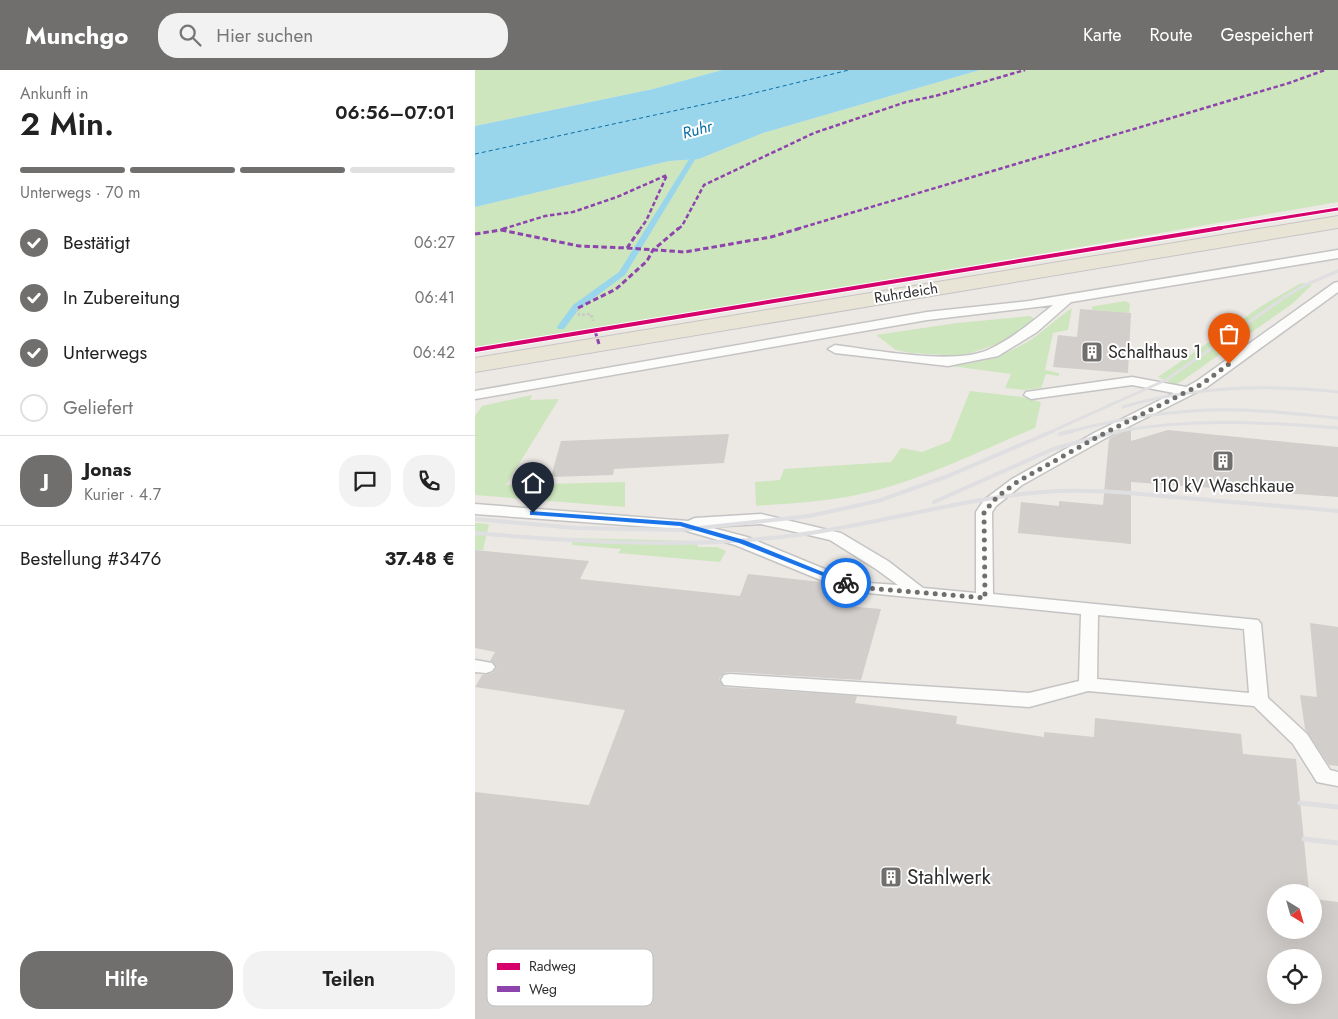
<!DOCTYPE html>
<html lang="de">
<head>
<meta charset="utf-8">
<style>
  body { margin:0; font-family:Jost,sans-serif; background:#f2f2f2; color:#222; height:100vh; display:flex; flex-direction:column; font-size:19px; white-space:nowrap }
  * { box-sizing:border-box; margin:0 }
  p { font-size:16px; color:#767676 }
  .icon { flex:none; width:28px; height:28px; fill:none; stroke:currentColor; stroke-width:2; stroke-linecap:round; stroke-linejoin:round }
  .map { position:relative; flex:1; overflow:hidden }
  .drawer { display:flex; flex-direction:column; background:#fff; width:475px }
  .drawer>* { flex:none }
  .needle { width:32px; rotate:143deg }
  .fabs { position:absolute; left:792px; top:814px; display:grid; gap:10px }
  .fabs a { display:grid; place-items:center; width:55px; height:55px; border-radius:50%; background:#fff; box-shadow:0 5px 20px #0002; font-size:25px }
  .pin { position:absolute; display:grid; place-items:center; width:42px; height:42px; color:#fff; margin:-51px -21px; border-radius:50% 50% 50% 0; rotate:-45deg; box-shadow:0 0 5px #0007 }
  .pin .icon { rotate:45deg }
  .courier { position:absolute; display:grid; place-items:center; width:50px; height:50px; margin:-25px; border:4px solid #1a73e8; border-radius:50%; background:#fff; color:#222; box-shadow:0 1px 6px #0007 }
  .head em { font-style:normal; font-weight:600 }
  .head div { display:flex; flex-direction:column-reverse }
  .head { display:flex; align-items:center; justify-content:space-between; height:85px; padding:0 20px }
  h1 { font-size:32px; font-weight:600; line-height:38px }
  .bar { display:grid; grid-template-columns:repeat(4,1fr); gap:8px 5px; align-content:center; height:60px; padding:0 20px }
  .bar i { height:6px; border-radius:4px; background:#e0e0e0 }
  .bar .current { background:#706f6e }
  .bar p { grid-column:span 4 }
  .line { display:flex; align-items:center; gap:12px; padding:0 20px; border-top:1px solid #e0e0e0 }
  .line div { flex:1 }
  .round { display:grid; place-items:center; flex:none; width:52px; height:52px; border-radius:20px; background:#f2f2f2 }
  ol { padding:0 20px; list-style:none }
  li { display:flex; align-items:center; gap:15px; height:55px }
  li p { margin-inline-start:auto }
  li .icon { padding:5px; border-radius:50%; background:#706f6e; color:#fff; stroke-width:4 }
  li:last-child { color:#767676 }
  li i { width:28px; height:28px; border:2px solid #e0e0e0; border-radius:50% }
  .button { display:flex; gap:10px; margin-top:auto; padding:10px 20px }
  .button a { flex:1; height:58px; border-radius:20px; background:#706f6e; color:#fff; font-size:20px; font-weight:600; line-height:58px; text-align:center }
  .button a+a { background:#f2f2f2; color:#222 }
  header { display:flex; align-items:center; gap:30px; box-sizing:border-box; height:70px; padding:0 25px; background:#706f6e; color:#fff }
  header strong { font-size:24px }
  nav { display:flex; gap:28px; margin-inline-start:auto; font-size:18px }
  .search { width:350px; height:45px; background:#f2f2f2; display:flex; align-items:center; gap:12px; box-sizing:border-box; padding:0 18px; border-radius:20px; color:#767676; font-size:19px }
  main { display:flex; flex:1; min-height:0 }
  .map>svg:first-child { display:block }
  .green { fill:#cee6be }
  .water { fill:#99d6ec }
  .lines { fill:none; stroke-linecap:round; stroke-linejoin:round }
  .stream { fill:#99d6ec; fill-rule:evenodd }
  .ferry { stroke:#0d6fa3; stroke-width:1; stroke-dasharray:4 3; stroke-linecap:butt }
  .building { fill:#d1cecb; fill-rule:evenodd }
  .service-casing { stroke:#c5c4c5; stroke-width:3 }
  .primary-casing { stroke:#c6c5c4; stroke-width:2 }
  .path { stroke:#c9c9c8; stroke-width:2.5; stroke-dasharray:3 2; stroke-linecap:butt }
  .service { fill:#fcfcfb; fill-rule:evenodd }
  .primary { fill:#e8e4d6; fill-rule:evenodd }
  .rail-far2 { stroke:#dfdfe1; stroke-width:3 }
  .rail-far1 { stroke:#dfdfe1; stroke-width:4 }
  .rail { stroke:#dfdfe1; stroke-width:5 }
  .quiet-far1 { stroke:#8e44ad; stroke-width:2.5; stroke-dasharray:4.5 2.5; stroke-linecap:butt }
  .quiet { stroke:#8e44ad; stroke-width:3; stroke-dasharray:5.5 3; stroke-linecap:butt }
  .cycleway-far1-casing { stroke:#fff; stroke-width:5 }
  .cycleway-casing { stroke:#fff; stroke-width:6 }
  .cycleway-far1 { stroke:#d6006c; stroke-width:3 }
  .cycleway { stroke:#d6006c; stroke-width:4 }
  .route { fill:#1a73e8 }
  .done { stroke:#706f6e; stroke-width:5; stroke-dasharray:0 9 }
  .labels { text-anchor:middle; stroke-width:4; stroke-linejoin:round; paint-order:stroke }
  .far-street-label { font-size:15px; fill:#2e2e2e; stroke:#fff }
  .far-water-label { font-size:16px; font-style:italic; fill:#0d6fa3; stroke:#fff }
  .poi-label { font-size:18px; fill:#2e2e2e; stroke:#fff; text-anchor:start }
  .near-poi-label { font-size:21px; fill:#2e2e2e; stroke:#fff; text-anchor:start }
  .key { fill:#fff; stroke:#c0c0c0; stroke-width:1 }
  .key-label { font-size:14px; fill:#2e2e2e }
</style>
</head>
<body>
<header>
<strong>Munchgo</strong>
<div class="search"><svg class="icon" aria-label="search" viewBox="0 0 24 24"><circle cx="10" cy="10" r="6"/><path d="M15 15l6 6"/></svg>Hier suchen</div>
<nav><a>Karte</a><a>Route</a><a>Gespeichert</a></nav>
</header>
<main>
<section class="drawer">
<div class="head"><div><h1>2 Min.</h1><p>Ankunft in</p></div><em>06:56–07:01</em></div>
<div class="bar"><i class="current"></i><i class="current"></i><i class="current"></i><i></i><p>Unterwegs · 70 m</p></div>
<ol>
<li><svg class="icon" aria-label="check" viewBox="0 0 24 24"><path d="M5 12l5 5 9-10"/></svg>Bestätigt<p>06:27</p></li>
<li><svg class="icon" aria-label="check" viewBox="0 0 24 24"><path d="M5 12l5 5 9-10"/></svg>In Zubereitung<p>06:41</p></li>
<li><svg class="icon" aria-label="check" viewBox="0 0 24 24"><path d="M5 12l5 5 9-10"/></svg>Unterwegs<p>06:42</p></li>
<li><i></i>Geliefert</li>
</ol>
<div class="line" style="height:90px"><b class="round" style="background:#706f6e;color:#fff">J</b><div><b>Jonas</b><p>Kurier · 4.7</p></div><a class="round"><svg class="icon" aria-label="chat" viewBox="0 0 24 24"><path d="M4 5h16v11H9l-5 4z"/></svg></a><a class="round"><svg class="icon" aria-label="phone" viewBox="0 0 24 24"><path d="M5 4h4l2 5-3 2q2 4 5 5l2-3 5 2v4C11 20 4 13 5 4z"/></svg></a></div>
<div class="line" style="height:65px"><div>Bestellung #3476</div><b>37.48 €</b></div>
<div class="button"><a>Hilfe</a><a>Teilen</a></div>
</section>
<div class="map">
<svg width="863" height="949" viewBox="0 0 863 949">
  <rect width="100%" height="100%" fill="#ece8e4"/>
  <path class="green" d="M 0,0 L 247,0 L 178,19 L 0,56 Z
    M 505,0 L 863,0 L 863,132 L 347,222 L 0,277 L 0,137 L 194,91 L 224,89 L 288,63 Z
    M 826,213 L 837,215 L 817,234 L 701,315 L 683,307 L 788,235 Z
    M 651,231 L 655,234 L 654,243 L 617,240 L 617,237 L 620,236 Z
    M 597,238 L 593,260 L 578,263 L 570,300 L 584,303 L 584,306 L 571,304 L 566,318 L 550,320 L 530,318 L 536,304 L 476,296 C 504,293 533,285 557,269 C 571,259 583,247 597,238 Z
    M 555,246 L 560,249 L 543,264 L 517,276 L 486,286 L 436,283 L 421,280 L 401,265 L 482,253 Z
    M 495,321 L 547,327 L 566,332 L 560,358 C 504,381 445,411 386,424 C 352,432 316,433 281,436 L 280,412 L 305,410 L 309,399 L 416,392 L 426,378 L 447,382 L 475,371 Z
    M 57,325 L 55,330 L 84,329 L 31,415 L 150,412 L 150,437 L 0,425 L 0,346 L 7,336 Z
    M 0,453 L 14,454 L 8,480 L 0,480 Z
    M 98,468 L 221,471 L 223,477 L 242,477 L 251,481 L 245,492 L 143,483 L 146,479 L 97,475 Z"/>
  <path class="water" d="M 247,0 L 505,0 L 288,63 L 224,89 L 194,91 L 0,137 L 0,56 L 178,19 Z"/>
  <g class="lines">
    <path class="stream" d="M 224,76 L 227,78 L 150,205 L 104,239 L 89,259 L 83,259 L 82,257 L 98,235 L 144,202 L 221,78 Z"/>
    <path class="ferry" d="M 0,84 L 263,27 L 374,0"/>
  </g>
  <path class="building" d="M 605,239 L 656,243 L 653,303 L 578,297 L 583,265 L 602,267 Z
    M 656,357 L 656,371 L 693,360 L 863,377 L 863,427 L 656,412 L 656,474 L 543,463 L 546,432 L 584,436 L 584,431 L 628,435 L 634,369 Z
    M 254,364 L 249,393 L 139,399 L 138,405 L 76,407 L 86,371 Z
    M 0,480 L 114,491 L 105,509 L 265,526 L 273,504 L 346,512 L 362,518 L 359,535 L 406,539 L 386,610 L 255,602 L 249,603 L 244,609 L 249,617 L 382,626 L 380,633 L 482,646 L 481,654 L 569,667 L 569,662 L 619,667 L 620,648 L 766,664 L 768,684 L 821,689 L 834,822 L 801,822 L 801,860 L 839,860 L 839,829 L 863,832 L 863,949 L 0,949 L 0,722 L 114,735 L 150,640 L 0,617 L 7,605 L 18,603 L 22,597 L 18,592 L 15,591 L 20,582 L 0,578 ZM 801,888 L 839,888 L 839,925 L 801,925 Z
    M 835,553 L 863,557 L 863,696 L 854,695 L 830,659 L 825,625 L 842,627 Z"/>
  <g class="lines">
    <g class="service-casing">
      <path id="service" d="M 863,180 L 863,188 L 596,232 L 562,262 L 523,286 L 473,296 L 360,283 L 353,279 L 360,275 C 400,280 480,296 515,279 C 538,268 558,251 578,235 L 452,250 L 0,329 L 0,321 L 452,242 L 554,231 Z
        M 863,212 L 863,222 L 732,317 L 629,369 L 547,415 L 521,436 L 517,442 L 518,524 L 783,550 L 786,554 L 793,628 L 832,664 L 855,700 L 863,702 L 863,716 L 842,712 L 818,674 L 779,636 L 613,621 L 554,637 L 249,615 L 246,610 L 249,605 L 255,604 L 554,623 L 604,611 L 606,544 L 393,523 L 358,515 L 260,475 L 205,459 L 0,444 L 0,434 L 213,451 L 220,448 L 286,444 L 366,463 L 413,491 L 448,518 L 501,523 L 501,442 L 509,430 L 537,409 L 619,363 L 699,323 L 657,315 L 556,329 L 549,325 L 551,322 L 657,307 L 711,317 L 722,311 L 859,213 ZM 286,454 L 355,470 L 401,499 L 423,515 L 393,513 L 369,507 L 272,467 L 234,457 ZM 623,545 L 769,559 L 774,623 L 622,609 Z
        M 0,590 L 17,593 L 20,597 L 17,601 L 11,603 L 0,602 Z"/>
    </g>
    <g class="primary-casing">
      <path id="primary" d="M 863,146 L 863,158 L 0,302 L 0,288 Z"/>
    </g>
    <path class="path" d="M 103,238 L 104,245 L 116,244 L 118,251"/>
    <use href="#service" class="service"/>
    <use href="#primary" class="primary"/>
    <path class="rail-far2" d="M 648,337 C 719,316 790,314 863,322
      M 575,362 L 691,310 L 810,227 L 828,216 L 863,201
      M 593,362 C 650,347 709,338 767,340 C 799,341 831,345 863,348
      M 638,362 C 713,348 788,352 863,358"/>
    <path class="rail-far1" d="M 585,364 L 598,361
      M 459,432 L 578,379 L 644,361
      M 0,449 L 101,458 L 206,460 L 334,446 L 403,431 L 473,406 L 578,361
      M 0,463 C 107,472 215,479 322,465 C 404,454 484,429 567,422 C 615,418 663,424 711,428 C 762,433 812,436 863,441"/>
    <path class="rail" d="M 825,733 L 863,737
      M 829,769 L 863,773"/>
    <path class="quiet-far1" d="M 28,159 L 70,146 L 98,142 L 142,127 L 192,105 L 171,151 L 165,159
      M 203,159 L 207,156 L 229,115 L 339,63 L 431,32 L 460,26 L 550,0
      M 322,159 L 814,13 L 850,0"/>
    <path class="quiet" d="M 26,160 L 104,176 L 152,178 L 166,158
      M 26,160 L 32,158
      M 0,164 L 26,160
      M 152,178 L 210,182 L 296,167 L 326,158
      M 103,238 L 141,219 L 172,191 L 178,180 L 204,158
      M 120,261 L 124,274"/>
    <g class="cycleway-far1-casing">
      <path id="cycleway-far1" d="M 738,159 L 863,139"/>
    </g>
    <g class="cycleway-casing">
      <path id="cycleway" d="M 0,280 L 746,158"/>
    </g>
    <use href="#cycleway-far1" class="cycleway-far1"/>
    <use href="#cycleway" class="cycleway"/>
  </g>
  <path class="route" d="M 55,441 L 206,452 L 269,470 L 375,513 L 371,515 L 368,514 L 264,473 L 205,456 L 58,445 L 55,445 Z"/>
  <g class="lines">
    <path class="done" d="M 371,513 L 393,518 L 510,528 L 509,442 L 522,427 L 542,412 L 624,366 L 727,314 L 754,294"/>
  </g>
  <defs>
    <g id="building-square" transform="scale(1.125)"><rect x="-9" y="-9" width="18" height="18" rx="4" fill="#706f6e" stroke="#fff"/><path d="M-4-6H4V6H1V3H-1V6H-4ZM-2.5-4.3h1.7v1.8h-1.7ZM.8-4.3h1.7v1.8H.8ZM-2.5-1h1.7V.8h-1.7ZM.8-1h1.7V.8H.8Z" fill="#fff"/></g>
  </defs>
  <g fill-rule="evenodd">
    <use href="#building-square" x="617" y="282"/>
    <use href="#building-square" x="748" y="391"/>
    <use href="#building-square" x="416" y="807"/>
  </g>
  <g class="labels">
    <g class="far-street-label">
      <text transform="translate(431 223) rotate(-9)" y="5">Ruhrdeich</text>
    </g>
    <g class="far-water-label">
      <text transform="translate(222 59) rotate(-15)" y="6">Ruhr</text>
    </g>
    <g class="poi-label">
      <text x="633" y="288">Schalthaus 1</text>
      <text x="748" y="422" text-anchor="middle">110 kV Waschkaue</text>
    </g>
    <g class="near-poi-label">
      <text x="432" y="814">Stahlwerk</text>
    </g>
  </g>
  <rect x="12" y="879" width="166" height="57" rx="8" class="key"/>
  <rect x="22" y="893" width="23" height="7" fill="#d6006c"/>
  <rect x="22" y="916" width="23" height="6" fill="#8e44ad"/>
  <g class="key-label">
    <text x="54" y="901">Radweg</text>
    <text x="54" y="924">Weg</text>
  </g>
</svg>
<div class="fabs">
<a><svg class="needle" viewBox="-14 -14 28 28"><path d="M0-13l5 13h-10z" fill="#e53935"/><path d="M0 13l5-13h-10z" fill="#767676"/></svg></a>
<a><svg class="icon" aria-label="locate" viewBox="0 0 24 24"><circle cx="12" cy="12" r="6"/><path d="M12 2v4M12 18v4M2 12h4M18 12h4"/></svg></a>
</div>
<div class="pin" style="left:754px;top:294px;background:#ea580c"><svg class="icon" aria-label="bag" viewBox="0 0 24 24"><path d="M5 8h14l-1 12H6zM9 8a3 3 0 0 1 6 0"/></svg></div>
<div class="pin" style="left:58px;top:443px;background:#1f2937"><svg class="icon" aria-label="home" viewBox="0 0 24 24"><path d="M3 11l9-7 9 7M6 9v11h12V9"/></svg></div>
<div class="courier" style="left:371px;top:513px"><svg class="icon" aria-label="bike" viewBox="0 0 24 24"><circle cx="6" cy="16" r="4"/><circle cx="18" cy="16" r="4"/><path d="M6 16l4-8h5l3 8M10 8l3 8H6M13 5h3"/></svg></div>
</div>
</main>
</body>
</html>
